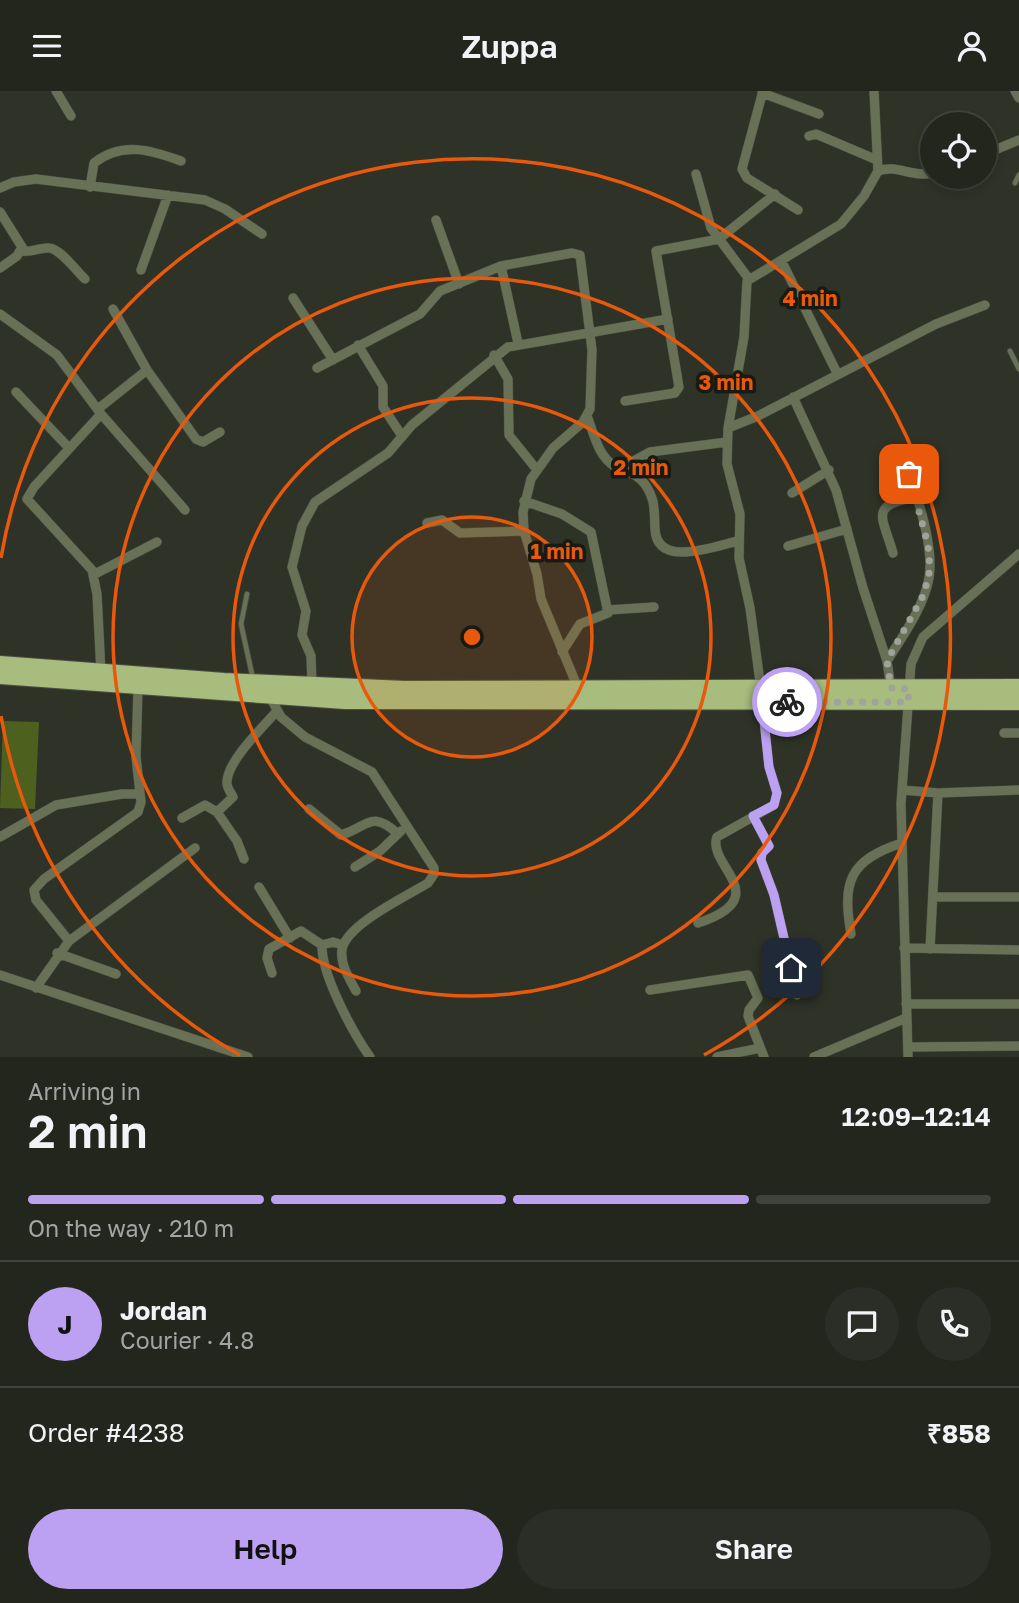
<!DOCTYPE html>
<html lang="en">
<head>
<meta charset="utf-8">
<style>
  body { margin:0; font-family:"Golos Text",sans-serif; background:#2b2e26; color:#f1f3f6; height:100vh; display:flex; flex-direction:column; font-size:26px; white-space:nowrap }
  * { box-sizing:border-box; margin:0 }
  p { font-size:23px; color:#a3a5a4 }
  .icon { flex:none; width:38px; height:38px; fill:none; stroke:currentColor; stroke-width:2; stroke-linecap:round; stroke-linejoin:round }
  .map { position:relative; height:966px; overflow:hidden }
  .panel { display:flex; flex-direction:column; background:#23261d; flex:1 }
  .panel>* { flex:none }
  .tools { position:absolute; left:920px; top:21px; display:grid; gap:14px }
  .tools a { display:grid; place-items:center; width:77px; height:77px; border-radius:50%; background:#23261d; box-shadow:0 4px 10px #0003,0 0 0 2px #40433b; font-size:35px }
  .pin { position:absolute; display:grid; place-items:center; width:60px; height:60px; color:#fff; margin:-30px; border-radius:14px; box-shadow:0 4px 10px #0006 }
  .courier { position:absolute; display:grid; place-items:center; width:70px; height:70px; margin:-35px; border:5px solid #bca0f2; border-radius:50%; background:#fff; color:#222; box-shadow:0 2px 9px #0007 }
  .summary em { font-style:normal; font-weight:600 }
  .summary div { display:flex; flex-direction:column-reverse }
  .summary { display:flex; align-items:center; justify-content:space-between; height:119px; padding:0 28px }
  h1 { font-size:46px; font-weight:600; line-height:52px }
  .bar { display:grid; grid-template-columns:repeat(4,1fr); gap:10px 7px; align-content:center; height:84px; padding:0 28px }
  .bar i { height:9px; border-radius:5px; background:#40433b }
  .bar .selected { background:#bca0f2 }
  .bar p { grid-column:span 4 }
  .line { display:flex; align-items:center; gap:18px; padding:0 28px; border-top:2px solid #40433b }
  .line div { flex:1 }
  .round { display:grid; place-items:center; flex:none; width:74px; height:74px; border-radius:37px; background:#2b2e26 }
  .cta { display:flex; gap:14px; margin-top:auto; padding:14px 28px }
  .cta a { flex:1; height:80px; border-radius:42px; background:#bca0f2; color:#111; font-size:28px; font-weight:600; line-height:80px; text-align:center }
  .cta a+a { background:#2b2e26; color:#f1f3f6 }
  header { display:flex; justify-content:space-between; align-items:center; height:91px; padding:0 28px; background:#23261d; font-size:32px; font-weight:600 }
  .map>svg:first-child { display:block }
  .building { fill:#4e601d }
  .lines { fill:none; stroke-linecap:round; stroke-linejoin:round }
  .service-casing { stroke:#4b4f43; stroke-width:6 }
  .minor-casing { stroke:#4b4f43; stroke-width:10 }
  .trunk-casing { stroke:#4b4f43; stroke-width:18 }
  .service { stroke:#687156; stroke-width:4.5 }
  .minor { stroke:#687156; stroke-width:9 }
  .trunk { stroke:#a8bc7e; stroke-width:16 }
  .done { stroke:#9fa399; stroke-width:7; stroke-dasharray:0 12.6 }
  .route { stroke:#bca0f2; stroke-width:9 }
  .ring { fill:none; stroke:#e8590c; stroke-width:3.5 }
  .centre { fill:#e8590c; stroke:#181a14; stroke-width:3.5 }
  .ring-label { font-size:21px; text-anchor:middle; font-weight:bold; fill:#e8590c; stroke:#181a14; stroke-width:7; stroke-linejoin:round; paint-order:stroke }
</style>
</head>
<body>
<header><svg class="icon" aria-label="menu" viewBox="0 0 24 24"><path d="M4 6h16M4 12h16M4 18h16"/></svg>Zuppa<svg class="icon" aria-label="person" viewBox="0 0 24 24"><circle cx="12" cy="8" r="4"/><path d="M4 21q1-7 8-7t8 7"/></svg></header>
<div class="map">
<svg width="1019" height="966" viewBox="0 0 1019 966">
  <rect width="100%" height="100%" fill="#2f3327"/>
  <path class="building" d="M 3,630 L 39,631 L 35,718 L 0,717 Z"/>
  <g class="lines">
    <g class="service-casing">
      <path id="service" d="M 1015,92 L 1019,84
        M 1010,260 L 1019,278
        M 247,503 L 241,533 L 253,588"/>
    </g>
    <g class="minor-casing">
      <path id="minor" d="M 56,0 L 71,25
        M 763,0 L 742,78 L 747,87 L 798,119
        M 874,0 L 878,80
        M 1015,0 L 1019,7
        M 762,2 L 819,23
        M 809,45 L 816,43 L 877,69
        M 985,63 L 1019,49
        M 696,83 L 711,137 L 749,188
        M 90,96 L 94,72 C 122,50 151,59 181,70
        M 0,97 L 14,91 L 36,88 L 205,109 L 225,118 L 262,143
        M 0,121 L 22,156 L 17,165 L 0,177
        M 436,129 L 459,193
        M 21,160 C 31,162 40,156 49,157 C 61,158 76,180 85,188
        M 782,171 L 837,282
        M 501,175 L 518,252
        M 141,179 L 168,104
        M 293,207 L 333,269
        M 0,223 L 57,264 L 101,323 L 34,396 L 27,408 L 92,479 L 97,503 L 101,582
        M 358,254 L 383,295 L 383,316 L 402,345
        M 494,264 L 508,288 L 509,344 L 537,379
        M 317,277 L 420,223 L 440,200 L 501,175 L 572,162 L 580,164 L 592,259 L 590,318 L 583,331 L 553,357 L 531,388 L 523,421 L 524,440 L 537,483 L 541,508 L 578,597
        M 147,279 L 196,348 L 203,351 L 220,341
        M 16,301 L 69,357
        M 793,306 L 836,399 L 863,497 L 887,570 L 891,597
        M 625,310 L 675,302 L 679,296 L 656,160 L 719,148 L 775,103
        M 98,318 L 147,279 L 113,218
        M 101,323 L 185,419
        M 587,325 C 594,343 598,366 616,376 C 627,382 636,382 644,392 C 656,408 654,420 655,438 C 657,478 715,455 738,450
        M 728,337 L 758,325 L 936,233 L 985,214
        M 619,378 L 650,361 L 727,351
        M 792,402 L 829,379
        M 524,410 L 562,423 L 591,441 L 608,522 L 580,533 L 562,561
        M 427,432 L 442,429 L 460,442 L 524,440
        M 788,455 L 847,438
        M 893,462 C 882,424 869,415 915,406
        M 93,484 L 157,451
        M 608,519 L 654,516
        M 887,570 C 902,546 924,516 929,487 C 935,451 913,396 903,360
        M 312,595 L 311,565 L 302,544 L 306,520 L 292,476 L 302,435 L 315,411 L 388,362 L 412,334 L 508,256 L 668,228
        M 761,598 L 750,517 L 739,467 L 740,423 L 727,373 L 728,337 L 744,246 L 747,190 L 841,133 L 864,105 L 878,80 C 896,73 914,87 933,82
        M 270,606 L 281,626 L 305,646 L 372,681 L 434,777 L 434,783 L 428,792 C 407,805 345,834 342,859 C 340,873 349,887 356,900
        M 1004,642 L 1019,642
        M 902,699 L 938,702 L 1019,699
        M 309,718 L 341,744 C 368,736 371,718 398,743
        M 217,721 L 237,750 L 244,768
        M 753,725 L 769,755 L 762,762 L 761,769 L 774,804 L 797,904
        M 182,727 L 205,714 L 217,721 L 233,706 C 230,700 226,696 227,690 C 229,668 263,636 277,620
        M 0,746 L 56,714 L 122,703 L 139,703
        M 355,776 L 380,760 L 401,740
        M 259,796 L 290,847
        M 933,806 L 1019,806
        M 698,832 C 777,806 706,774 717,746 L 774,714 L 777,702 L 769,676 L 762,611
        M 851,843 C 842,791 849,769 902,752
        M 69,850 L 36,809 L 34,799 L 44,788 L 138,721 L 141,711 L 136,666 L 138,597
        M 322,854 C 321,883 353,942 370,966
        M 904,857 L 1019,859
        M 930,858 L 938,702
        M 57,862 L 116,883
        M 272,882 L 267,867 L 269,858 L 301,840 L 322,854 L 333,851 L 343,854
        M 0,884 L 248,966
        M 36,897 L 69,850 L 195,757
        M 650,899 L 748,884 L 758,907 L 749,919 L 748,925 L 764,966
        M 906,913 L 1019,913
        M 908,956 L 1019,955
        M 717,966 L 760,957
        M 814,966 L 906,927
        M 908,966 L 901,713 L 911,573 L 923,546 L 1019,463"/>
    </g>
    <g class="trunk-casing">
      <path id="trunk" d="M 0,573 L 224,590 L 404,598 L 1019,596
        M 0,585 L 345,610 L 1019,611"/>
    </g>
    <use href="#service" class="service"/>
    <use href="#minor" class="minor"/>
    <use href="#trunk" class="trunk"/>
  </g>
  <g class="lines">
    <path class="done" d="M 787,611 L 908,611 L 909,598 L 891,597 L 887,570 L 924,503 L 930,478 L 928,454 L 909,383"/>
    <path class="route" d="M 787,611 L 762,611 L 769,676 L 777,702 L 774,714 L 753,725 L 769,755 L 762,762 L 761,769 L 774,804 L 791,877"/>
  </g>
  <circle cx="472" cy="546" r="120" fill="#e8590c" fill-opacity=".12"/>
  <g class="ring">
    <circle cx="472" cy="546" r="120"/>
    <circle cx="472" cy="546" r="239"/>
    <circle cx="472" cy="546" r="359"/>
    <path d="M240 964A478 478 0 0 1 1 625M1 467A478 478 0 1 1 704 964"/>
  </g>
  <circle cx="472" cy="546" r="10" class="centre"/>
  <g class="ring-label">
    <text x="810" y="215">4 min</text>
    <text x="726" y="299">3 min</text>
    <text x="641" y="384">2 min</text>
    <text x="557" y="468">1 min</text>
  </g>
</svg>
<div class="tools">
<a><svg class="icon" aria-label="locate" viewBox="0 0 24 24"><circle cx="12" cy="12" r="6"/><path d="M12 2v4M12 18v4M2 12h4M18 12h4"/></svg></a>
</div>
<div class="pin" style="left:909px;top:383px;background:#ea580c"><svg class="icon" aria-label="bag" viewBox="0 0 24 24"><path d="M5 8h14l-1 12H6zM9 8a3 3 0 0 1 6 0"/></svg></div>
<div class="pin" style="left:791px;top:877px;background:#1f2937"><svg class="icon" aria-label="home" viewBox="0 0 24 24"><path d="M3 11l9-7 9 7M6 9v11h12V9"/></svg></div>
<div class="courier" style="left:787px;top:611px"><svg class="icon" aria-label="bike" viewBox="0 0 24 24"><circle cx="6" cy="16" r="4"/><circle cx="18" cy="16" r="4"/><path d="M6 16l4-8h5l3 8M10 8l3 8H6M13 5h3"/></svg></div>
</div>
<section class="panel">
<div class="summary"><div><h1>2 min</h1><p>Arriving in</p></div><em>12:09–12:14</em></div>
<div class="bar"><i class="selected"></i><i class="selected"></i><i class="selected"></i><i></i><p>On the way · 210 m</p></div>
<div class="line" style="height:126px"><b class="round" style="background:#bca0f2;color:#111">J</b><div><b>Jordan</b><p>Courier · 4.8</p></div><a class="round"><svg class="icon" aria-label="chat" viewBox="0 0 24 24"><path d="M4 5h16v11H9l-5 4z"/></svg></a><a class="round"><svg class="icon" aria-label="phone" viewBox="0 0 24 24"><path d="M5 4h4l2 5-3 2q2 4 5 5l2-3 5 2v4C11 20 4 13 5 4z"/></svg></a></div>
<div class="line" style="height:91px"><div>Order #4238</div><b>₹858</b></div>
<div class="cta"><a>Help</a><a>Share</a></div>
</section>
</body>
</html>
